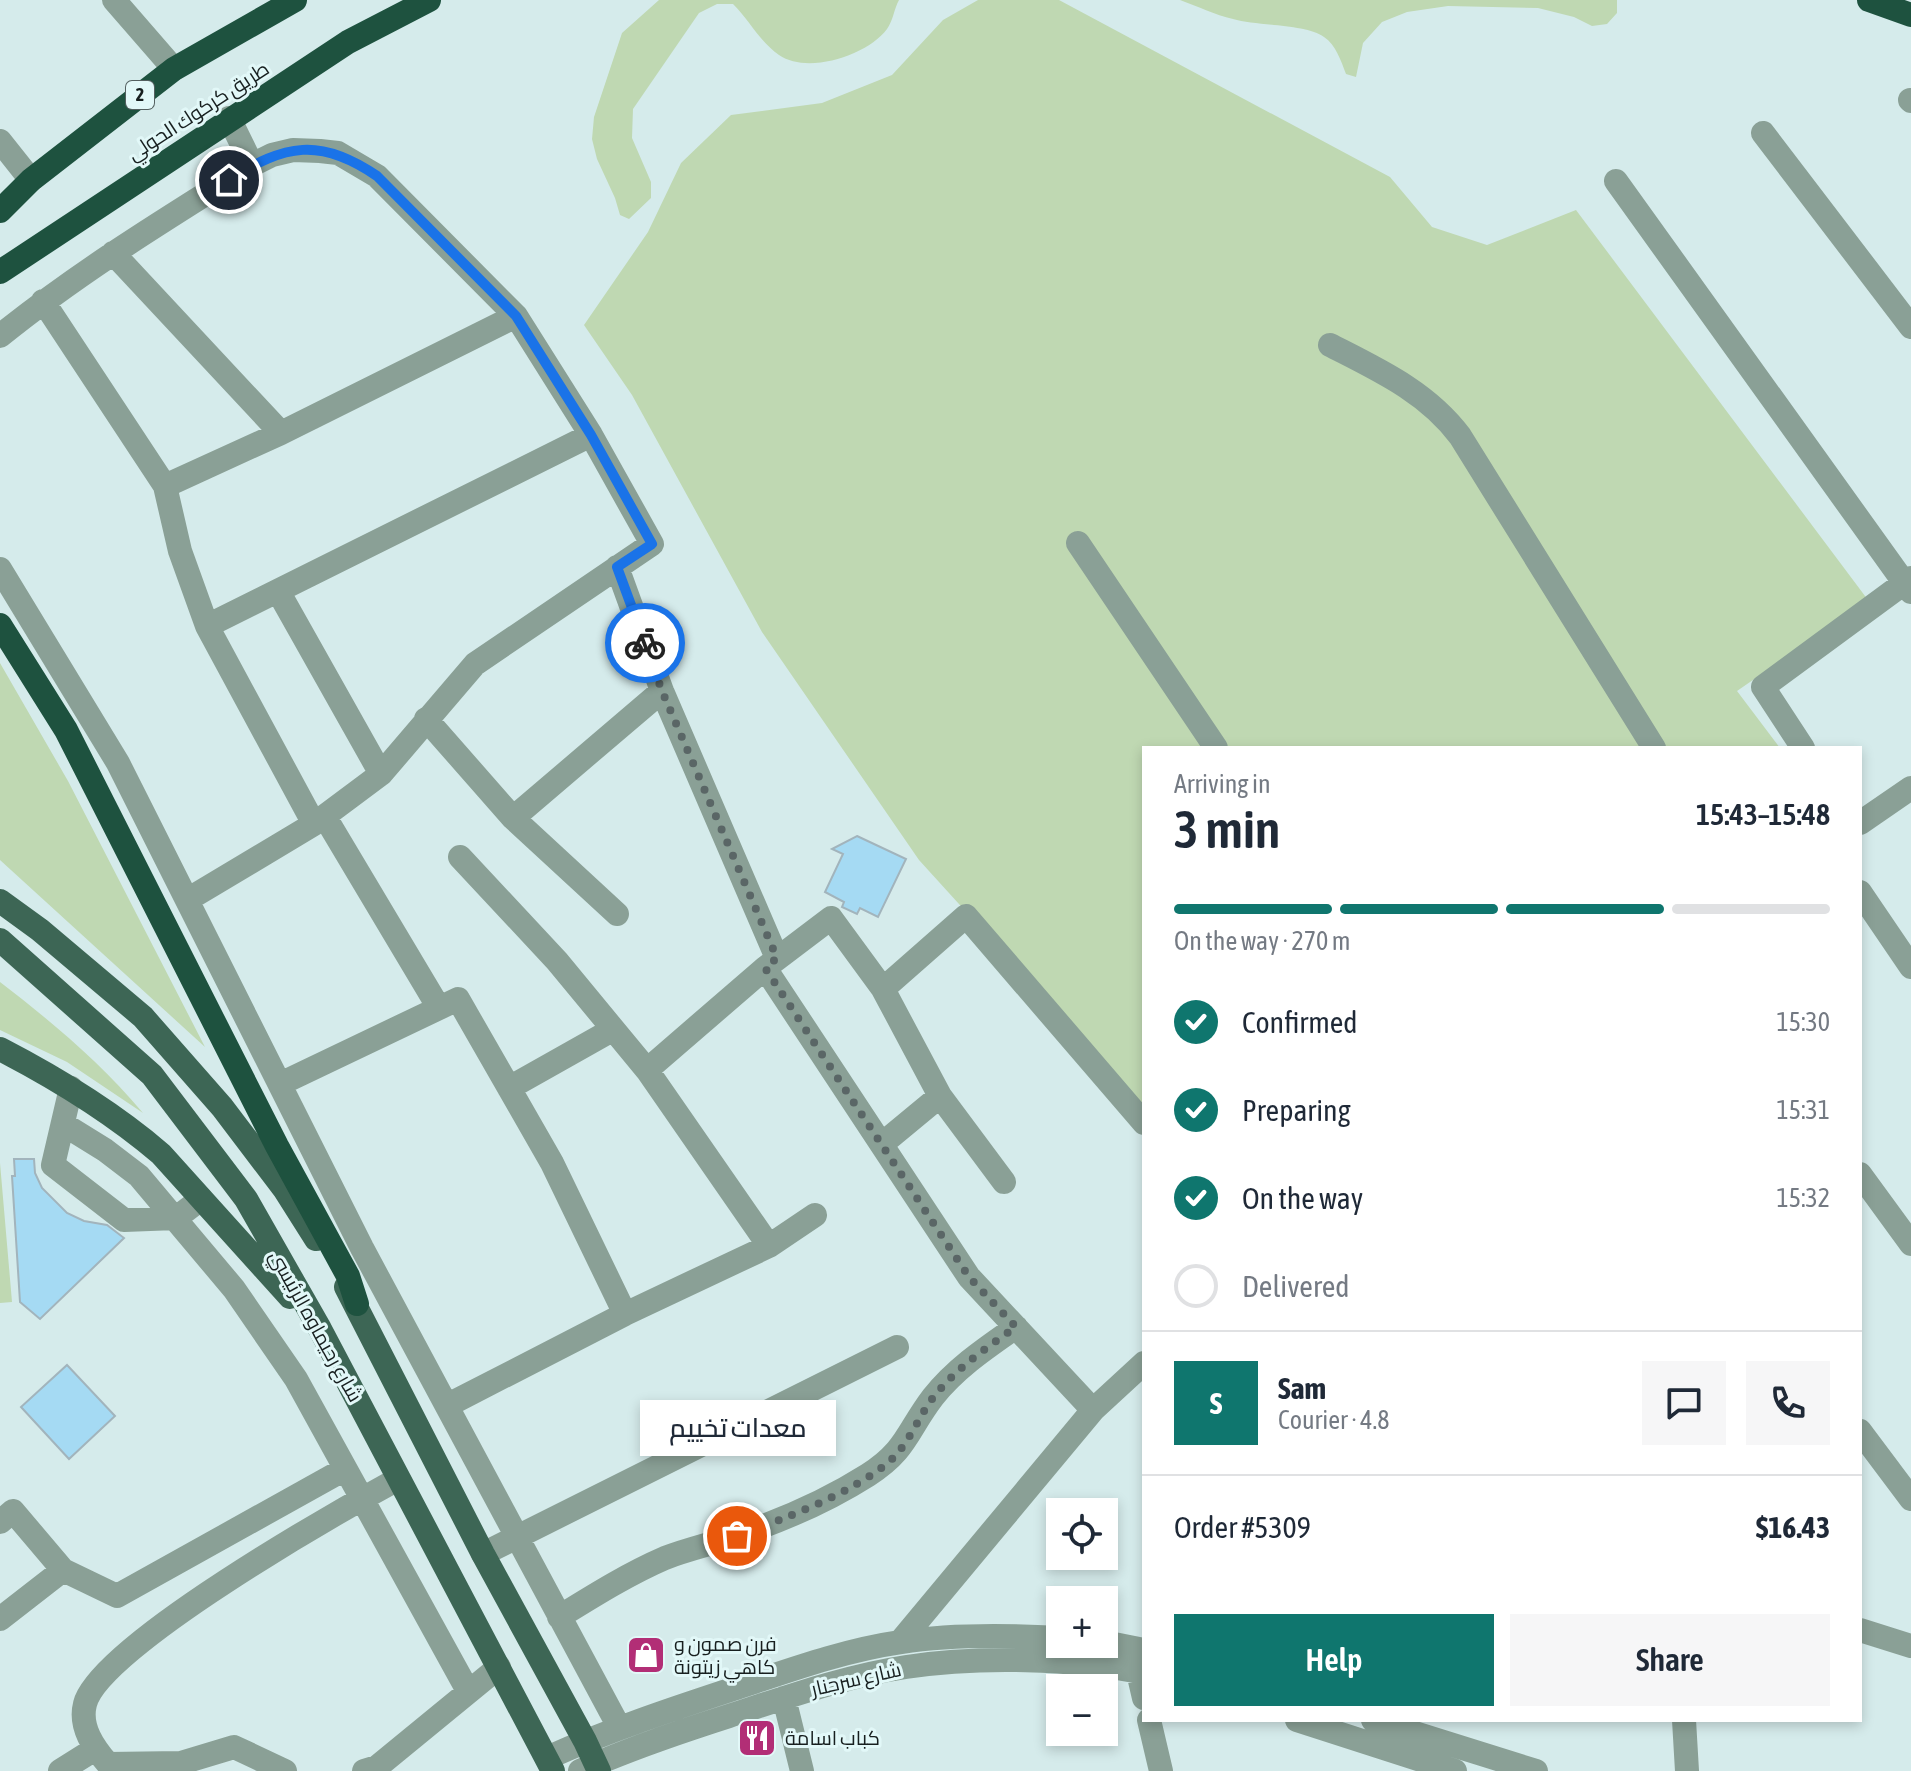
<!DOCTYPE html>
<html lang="en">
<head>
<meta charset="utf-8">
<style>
  body { margin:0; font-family:"Asap Condensed",Cairo,sans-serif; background:#f6f6f7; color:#1f2937; height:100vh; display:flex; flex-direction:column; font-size:30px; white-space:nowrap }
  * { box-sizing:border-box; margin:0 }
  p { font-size:26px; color:#747a83 }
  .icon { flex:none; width:44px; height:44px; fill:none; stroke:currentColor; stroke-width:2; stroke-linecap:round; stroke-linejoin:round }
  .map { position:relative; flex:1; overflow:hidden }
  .panel { position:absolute; left:1142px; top:746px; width:720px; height:976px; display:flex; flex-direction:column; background:#fff; border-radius:0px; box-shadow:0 4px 12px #0003 }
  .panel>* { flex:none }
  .buttons { position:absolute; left:1046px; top:1498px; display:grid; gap:16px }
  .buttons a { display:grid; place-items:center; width:72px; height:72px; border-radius:0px; background:#fff; box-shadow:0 4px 12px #0003; font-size:40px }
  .pin { position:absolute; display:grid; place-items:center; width:68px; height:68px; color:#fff; margin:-34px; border:4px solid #fff; border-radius:50%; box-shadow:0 2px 8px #0007 }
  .courier { position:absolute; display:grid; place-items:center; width:80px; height:80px; margin:-40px; border:6px solid #1a73e8; border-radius:50%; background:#fff; color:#222; box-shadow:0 2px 10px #0007 }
  .bubble { position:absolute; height:56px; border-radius:0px; background:#fff; box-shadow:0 4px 12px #0003; font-size:26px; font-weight:600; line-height:56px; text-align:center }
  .head em { font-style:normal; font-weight:600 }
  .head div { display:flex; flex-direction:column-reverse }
  .head { display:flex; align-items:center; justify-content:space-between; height:136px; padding:0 32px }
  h1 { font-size:52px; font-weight:600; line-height:60px }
  .bar { display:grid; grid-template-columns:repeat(4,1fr); gap:12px 8px; align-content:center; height:96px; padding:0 32px }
  .bar i { height:10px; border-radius:6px; background:#e0e1e3 }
  .bar .current { background:#0f766e }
  .bar p { grid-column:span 4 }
  .line { display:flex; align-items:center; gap:20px; padding:0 32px; border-top:2px solid #e0e1e3 }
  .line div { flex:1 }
  .round { display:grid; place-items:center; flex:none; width:84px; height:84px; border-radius:0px; background:#f6f6f7 }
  ol { padding:0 32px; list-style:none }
  li { display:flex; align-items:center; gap:24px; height:88px }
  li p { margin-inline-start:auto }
  li .icon { padding:8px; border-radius:50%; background:#0f766e; color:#fff; stroke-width:4 }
  li:last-child { color:#747a83 }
  li i { width:44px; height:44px; border:4px solid #e0e1e3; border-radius:50% }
  .action { display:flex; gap:16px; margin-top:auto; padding:16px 32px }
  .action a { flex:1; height:92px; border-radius:0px; background:#0f766e; color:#fff; font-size:32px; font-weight:600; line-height:92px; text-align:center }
  .action a+a { background:#f6f6f7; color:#1f2937 }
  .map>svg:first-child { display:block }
  .green { fill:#bfd8b2 }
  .building { fill:#a5daf3; stroke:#a2b4bc; stroke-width:2 }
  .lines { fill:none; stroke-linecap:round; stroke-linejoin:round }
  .minor { stroke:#8aa096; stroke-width:24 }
  .major { stroke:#3d6655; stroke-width:24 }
  .highway { stroke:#1e523f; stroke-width:24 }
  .done { stroke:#5a6666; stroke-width:8; stroke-dasharray:0 14.4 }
  .route { stroke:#1a73e8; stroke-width:10 }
  .labels { text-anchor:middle; stroke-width:6; stroke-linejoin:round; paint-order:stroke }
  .shield { fill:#e2f8f8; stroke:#546060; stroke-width:2 }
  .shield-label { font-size:18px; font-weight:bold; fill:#171f1f }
  .street-label { font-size:20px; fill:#171f1f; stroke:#e2f8f8 }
  .poi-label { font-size:20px; fill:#171f1f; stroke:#e2f8f8; text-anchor:start }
</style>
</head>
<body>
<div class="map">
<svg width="1911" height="1771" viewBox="0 0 1911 1771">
  <rect width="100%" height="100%" fill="#d5ebeb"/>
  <path class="green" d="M 659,0 L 899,0 C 894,9 893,21 887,29 C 868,55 808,75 779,55 C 760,42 750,21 733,4 L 717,4 L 699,13 L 633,109 L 632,138 L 651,182 L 651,198 L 629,219 L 620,215 L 615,198 L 597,159 L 592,139 L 594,117 L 622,33 Z
    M 978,0 L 1059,0 L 1390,177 L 1432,227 L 1487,245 L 1576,210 L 1868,600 L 1737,691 L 1780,748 L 1144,748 L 1144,1108 L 919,860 L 762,632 L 632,395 L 584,325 L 648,232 L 681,163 L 731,115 L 822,103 L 892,75 L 943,20 Z
    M 1180,0 L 1617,0 L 1617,13 L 1607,24 L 1592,26 L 1574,17 L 1538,8 L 1448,6 L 1407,12 L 1382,22 L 1363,43 L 1356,77 L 1346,74 C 1341,61 1336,45 1324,37 C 1306,24 1257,26 1233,19 C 1215,15 1197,6 1180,0 Z
    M 0,663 L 68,781 L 205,1047 L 0,860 Z
    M 0,982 C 52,1022 101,1063 143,1113 L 67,1062 L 0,1030 Z
    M 0,1163 L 12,1302 L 0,1303 Z"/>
  <path class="building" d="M 857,836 L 906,859 L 878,917 L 860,908 L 857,914 L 842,907 L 844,902 L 825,892 L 843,854 L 832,849 Z
    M 14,1159 L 34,1159 L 35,1173 L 42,1188 L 67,1213 L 84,1221 L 107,1225 L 124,1238 L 40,1319 L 20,1302 L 12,1176 L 15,1176 Z
    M 67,1365 L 115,1416 L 69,1459 L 21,1407 Z"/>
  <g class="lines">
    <path class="minor" d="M 114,0 L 174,69
      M 1910,100 L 1911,101
      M 229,118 L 252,165
      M 1763,133 L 1911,327
      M 0,141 L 31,180
      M 1616,181 L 1911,592
      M 113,253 L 281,433
      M 43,301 L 165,486 L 180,551 L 207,626 L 314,824
      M 0,336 C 79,272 166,219 252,165 L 272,155 L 293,150 L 320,151 L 338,153 L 377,176 L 516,316 L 591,435 L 652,544 L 475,664 L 381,774 L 314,824 L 187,900
      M 1330,345 C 1379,370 1427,392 1460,436 L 1654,748
      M 165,486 L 281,433 L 516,316
      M 1078,543 L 1216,748
      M 617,567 L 662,691 L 777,958
      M 0,569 L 118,763 L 362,1248 L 619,1727
      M 278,591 L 381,774
      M 207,626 L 591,435
      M 426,719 L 513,818 L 617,914
      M 1803,748 L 1763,687 L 1911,578
      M 325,817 L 439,1008
      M 513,818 L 662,691
      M 1860,823 L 1911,788
      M 460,857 L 557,961 L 647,1070 L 769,1246
      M 1860,892 L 1911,967
      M 765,968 L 969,1277 L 1093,1410
      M 883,989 L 966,916 L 1144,1123
      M 647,1070 L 765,968 L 831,918 L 883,989 L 940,1096 L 1004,1182
      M 280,1084 L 458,999 L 552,1163 L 625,1314
      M 71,1088 L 53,1165 L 124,1220 L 176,1218 L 201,1199
      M 509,1088 L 612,1030
      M 63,1124 L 105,1150 L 139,1176 L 234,1289 L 296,1379 L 468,1691
      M 882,1144 L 940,1096
      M 1860,1174 L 1911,1244
      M 448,1405 L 625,1314 L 769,1246 L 815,1215
      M 1860,1431 L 1911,1499
      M 0,1522 L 13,1511 L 63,1570 L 117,1596 L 345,1469
      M 483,1554 L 897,1347
      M 559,1617 C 593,1596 628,1574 665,1558 C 688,1549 712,1544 735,1536 C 781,1521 827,1501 868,1475 C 907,1450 907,1431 933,1397 C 956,1368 986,1348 1016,1327
      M 0,1619 L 63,1570
      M 1860,1630 L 1911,1646
      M 900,1642 L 1093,1410 L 1144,1363
      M 1104,1642 L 1144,1650
      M 1138,1672 L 1144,1698
      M 784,1698 L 802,1771
      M 1149,1720 L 1161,1771
      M 1297,1720 L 1455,1771
      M 1373,1720 L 1536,1771
      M 1684,1720 L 1687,1771
      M 547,1758 C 609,1730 672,1709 736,1688 C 790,1670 845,1650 901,1642 C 953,1634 1008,1635 1060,1638
      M 60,1771 L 95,1749
      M 285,1771 L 234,1747 L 181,1763 L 108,1764 C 94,1748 79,1727 85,1704 C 99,1647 339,1511 398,1479
      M 364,1771 L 377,1767 L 499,1667
      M 580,1771 C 628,1749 679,1732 729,1716 C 787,1697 846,1676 906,1667 C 978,1656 1074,1658 1144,1673"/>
    <path class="major" d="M 0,901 L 40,930 L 143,1017 L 222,1107 L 285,1190 L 316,1239
      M 0,940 L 152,1075 L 246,1199 L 320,1329 L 553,1771
      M 0,1049 C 58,1079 112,1112 161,1154 L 290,1297
      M 346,1287 L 483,1554 L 585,1741 L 599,1771"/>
    <path class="highway" d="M 1869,0 L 1911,15
      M 0,211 L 31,180 L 174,69 L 295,0
      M 0,272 L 348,42 L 429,0
      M 0,625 L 66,730 L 277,1146 L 348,1276 L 357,1304"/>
  </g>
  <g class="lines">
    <path class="done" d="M 645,643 L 662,691 L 777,958 L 765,968 L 969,1277 L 1016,1327 C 986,1348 955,1369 932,1399 C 918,1418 909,1443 891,1460 C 852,1494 785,1518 737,1536"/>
    <path class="route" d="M 229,180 C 285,144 320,137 377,176 L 516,316 L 591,435 L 652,544 L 617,567 L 645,643"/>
  </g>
  <defs>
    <g id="shop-square" transform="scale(2)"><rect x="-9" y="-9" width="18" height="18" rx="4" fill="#b22e76" stroke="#e2f8f8"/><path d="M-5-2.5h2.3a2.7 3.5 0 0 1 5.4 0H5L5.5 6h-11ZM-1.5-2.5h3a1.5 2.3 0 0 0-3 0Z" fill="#fff"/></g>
    <g id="restaurant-square" transform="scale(2)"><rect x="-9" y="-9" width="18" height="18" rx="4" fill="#b22e76" stroke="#e2f8f8"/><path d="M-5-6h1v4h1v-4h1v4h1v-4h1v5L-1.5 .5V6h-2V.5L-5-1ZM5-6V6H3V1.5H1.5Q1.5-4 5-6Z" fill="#fff"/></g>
  </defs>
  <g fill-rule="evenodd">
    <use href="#shop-square" x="646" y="1655"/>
    <use href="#restaurant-square" x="757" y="1738"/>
  </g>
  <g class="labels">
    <rect class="shield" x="126" y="81" width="28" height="28" rx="6"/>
    <g class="shield-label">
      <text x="140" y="101">2</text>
    </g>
    <g class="street-label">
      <text transform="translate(198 111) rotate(-33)" y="7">طريق كركوك الحولي</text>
      <text transform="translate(316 1326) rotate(61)" y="7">شارع رحيماوه الرئيسي</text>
      <text transform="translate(856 1679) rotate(-13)" y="7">شارع سرجنار</text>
    </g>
    <g class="poi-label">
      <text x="674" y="1651">فرن صمون و<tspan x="674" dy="23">كاهي زيتونة</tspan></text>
      <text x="785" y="1745">كباب اسامة</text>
    </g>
  </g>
</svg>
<div class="buttons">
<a><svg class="icon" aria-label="locate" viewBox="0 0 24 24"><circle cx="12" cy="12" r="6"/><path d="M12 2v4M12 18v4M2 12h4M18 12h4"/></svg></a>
<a>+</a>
<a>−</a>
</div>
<div class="pin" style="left:737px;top:1536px;background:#ea580c"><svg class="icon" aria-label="bag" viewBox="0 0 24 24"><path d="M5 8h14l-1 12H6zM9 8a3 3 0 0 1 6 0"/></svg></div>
<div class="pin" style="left:229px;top:180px;background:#1f2937"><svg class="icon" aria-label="home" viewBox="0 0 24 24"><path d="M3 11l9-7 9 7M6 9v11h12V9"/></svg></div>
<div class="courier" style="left:645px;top:643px"><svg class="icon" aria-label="bike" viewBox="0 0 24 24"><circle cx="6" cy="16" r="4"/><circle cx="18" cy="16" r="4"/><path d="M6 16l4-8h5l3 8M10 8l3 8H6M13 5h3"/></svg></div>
<div class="bubble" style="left:640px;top:1400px;width:196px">معدات تخييم</div>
<section class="panel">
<div class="head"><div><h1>3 min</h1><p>Arriving in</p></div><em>15:43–15:48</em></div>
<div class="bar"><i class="current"></i><i class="current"></i><i class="current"></i><i></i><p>On the way · 270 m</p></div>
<ol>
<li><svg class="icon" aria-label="check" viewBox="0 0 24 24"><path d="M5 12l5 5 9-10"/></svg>Confirmed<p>15:30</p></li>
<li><svg class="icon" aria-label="check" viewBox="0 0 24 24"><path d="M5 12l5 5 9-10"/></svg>Preparing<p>15:31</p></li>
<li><svg class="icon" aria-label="check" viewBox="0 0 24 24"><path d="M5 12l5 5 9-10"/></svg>On the way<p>15:32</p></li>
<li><i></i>Delivered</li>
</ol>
<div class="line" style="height:144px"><b class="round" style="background:#0f766e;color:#fff">S</b><div><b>Sam</b><p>Courier · 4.8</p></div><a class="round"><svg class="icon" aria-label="chat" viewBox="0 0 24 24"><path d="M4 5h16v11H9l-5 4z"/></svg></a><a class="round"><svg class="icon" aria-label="phone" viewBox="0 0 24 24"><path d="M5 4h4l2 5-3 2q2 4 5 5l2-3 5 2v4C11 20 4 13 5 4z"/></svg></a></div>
<div class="line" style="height:104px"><div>Order #5309</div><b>$16.43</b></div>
<div class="action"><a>Help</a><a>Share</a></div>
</section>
</div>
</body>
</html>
